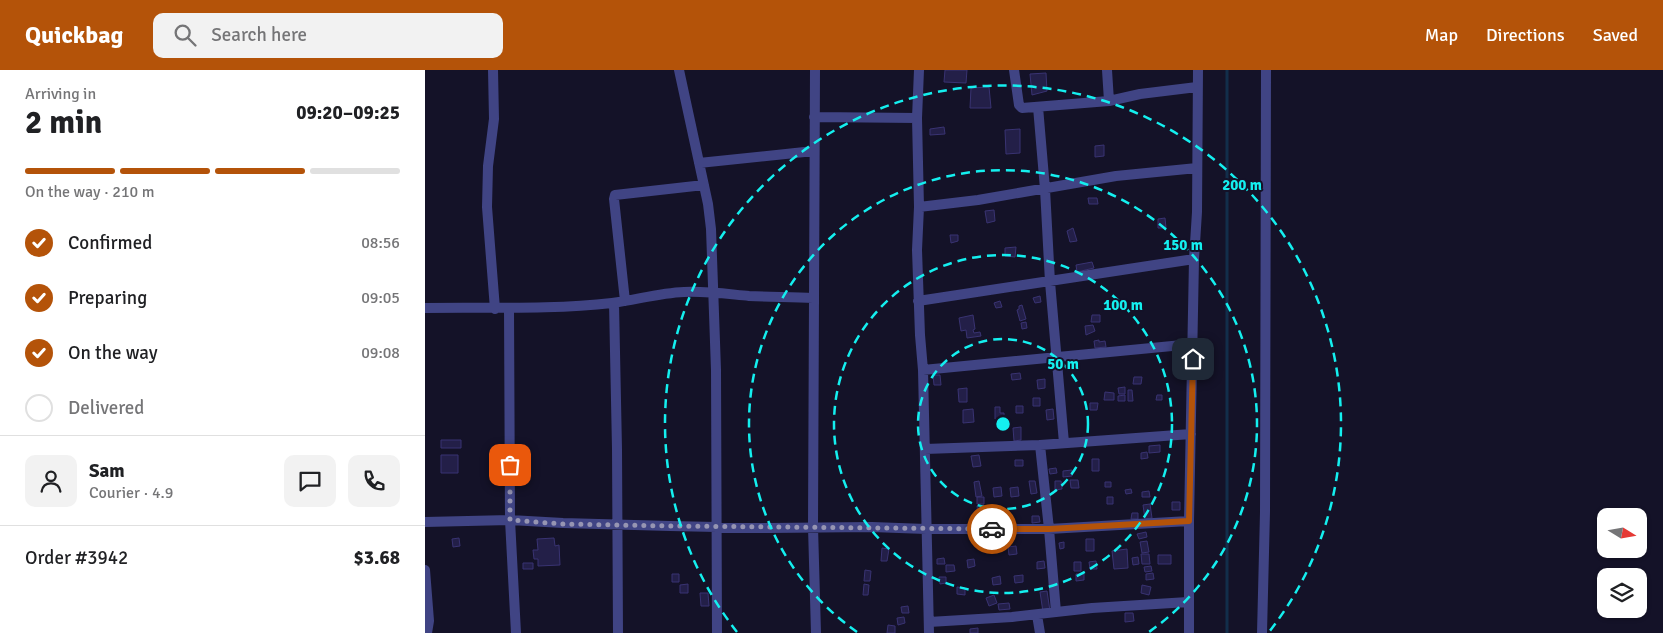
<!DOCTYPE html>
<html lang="en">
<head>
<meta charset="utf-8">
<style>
  body { margin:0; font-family:Signika,sans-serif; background:#f2f2f2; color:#202124; height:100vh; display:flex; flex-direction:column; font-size:19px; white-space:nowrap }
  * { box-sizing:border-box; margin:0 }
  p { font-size:16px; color:#757577 }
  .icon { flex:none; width:28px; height:28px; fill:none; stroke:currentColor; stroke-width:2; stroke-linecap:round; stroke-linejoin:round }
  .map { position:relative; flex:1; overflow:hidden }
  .panel { display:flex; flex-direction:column; background:#fff; width:425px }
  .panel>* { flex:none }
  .needle { width:32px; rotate:101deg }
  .controls { position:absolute; left:1172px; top:438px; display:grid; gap:10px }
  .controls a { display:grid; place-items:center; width:50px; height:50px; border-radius:10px; background:#fff; box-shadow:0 1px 4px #0004; font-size:25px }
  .pin { position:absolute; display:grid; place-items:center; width:42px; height:42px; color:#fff; margin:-21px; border-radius:10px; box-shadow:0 2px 8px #0006 }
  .courier { position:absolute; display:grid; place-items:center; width:50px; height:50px; margin:-25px; border:4px solid #b45309; border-radius:50%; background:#fff; color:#222; box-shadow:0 1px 6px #0007 }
  .summary em { font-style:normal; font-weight:700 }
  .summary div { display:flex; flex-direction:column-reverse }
  .summary { display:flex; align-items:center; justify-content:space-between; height:85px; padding:0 25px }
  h1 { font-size:32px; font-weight:700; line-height:38px }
  .bar { display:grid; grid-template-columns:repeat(4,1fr); gap:8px 5px; align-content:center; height:60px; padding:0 25px }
  .bar i { height:6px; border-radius:4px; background:#e0e0e0 }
  .bar .current { background:#b45309 }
  .bar p { grid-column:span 4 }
  .line { display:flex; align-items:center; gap:12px; padding:0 25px; border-top:1px solid #e0e0e0 }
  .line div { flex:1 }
  .round { display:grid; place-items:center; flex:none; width:52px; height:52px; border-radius:10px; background:#f2f2f2 }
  ol { padding:0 25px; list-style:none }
  li { display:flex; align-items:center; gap:15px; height:55px }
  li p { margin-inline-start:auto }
  li .icon { padding:5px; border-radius:50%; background:#b45309; color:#fff; stroke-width:4 }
  li:last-child { color:#757577 }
  li i { width:28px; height:28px; border:2px solid #e0e0e0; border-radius:50% }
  header { display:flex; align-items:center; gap:30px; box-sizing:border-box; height:70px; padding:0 25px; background:#b45309; color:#fff }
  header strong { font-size:24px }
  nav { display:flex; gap:28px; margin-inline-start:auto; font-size:18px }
  .search { width:350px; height:45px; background:#f2f2f2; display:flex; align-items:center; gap:12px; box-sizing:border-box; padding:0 18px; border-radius:10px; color:#757577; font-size:19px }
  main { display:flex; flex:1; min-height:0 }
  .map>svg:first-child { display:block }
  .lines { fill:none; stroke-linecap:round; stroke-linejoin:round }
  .stream { stroke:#122e4b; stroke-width:3 }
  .building { fill:#231f48; stroke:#393372 }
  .minor { stroke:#404484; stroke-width:10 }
  .done { stroke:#9695b2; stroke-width:5; stroke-dasharray:0 9 }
  .route { stroke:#b45309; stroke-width:6 }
  .ring { fill:none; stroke:#14efef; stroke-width:2.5; stroke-dasharray:9 6 }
  .centre { fill:#14efef; stroke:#141228; stroke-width:2.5 }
  .ring-label { font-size:15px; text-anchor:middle; font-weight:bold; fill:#14efef; stroke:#141228; stroke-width:4; stroke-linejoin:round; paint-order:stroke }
</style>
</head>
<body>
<header>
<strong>Quickbag</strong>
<div class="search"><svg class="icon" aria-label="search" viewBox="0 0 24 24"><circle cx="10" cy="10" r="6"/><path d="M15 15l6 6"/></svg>Search here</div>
<nav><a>Map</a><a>Directions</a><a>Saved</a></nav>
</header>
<main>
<section class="panel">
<div class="summary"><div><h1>2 min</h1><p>Arriving in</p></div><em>09:20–09:25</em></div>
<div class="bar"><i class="current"></i><i class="current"></i><i class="current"></i><i></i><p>On the way · 210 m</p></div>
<ol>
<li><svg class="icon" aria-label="check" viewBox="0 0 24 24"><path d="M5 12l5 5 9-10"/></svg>Confirmed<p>08:56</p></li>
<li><svg class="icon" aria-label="check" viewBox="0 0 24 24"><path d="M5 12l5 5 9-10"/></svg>Preparing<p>09:05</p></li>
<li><svg class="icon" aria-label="check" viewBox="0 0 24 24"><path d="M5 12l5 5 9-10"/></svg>On the way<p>09:08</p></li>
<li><i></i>Delivered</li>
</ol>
<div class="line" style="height:90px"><a class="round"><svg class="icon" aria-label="person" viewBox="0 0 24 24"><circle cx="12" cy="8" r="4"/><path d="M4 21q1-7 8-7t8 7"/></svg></a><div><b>Sam</b><p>Courier · 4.9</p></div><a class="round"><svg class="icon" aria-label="chat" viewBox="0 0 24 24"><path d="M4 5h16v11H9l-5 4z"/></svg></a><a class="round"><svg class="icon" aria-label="phone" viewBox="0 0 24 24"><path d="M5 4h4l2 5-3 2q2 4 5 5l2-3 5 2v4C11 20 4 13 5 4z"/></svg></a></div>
<div class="line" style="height:65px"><div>Order #3942</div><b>$3.68</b></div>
</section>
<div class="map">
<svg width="1238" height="563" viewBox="0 0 1238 563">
  <rect width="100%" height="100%" fill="#141228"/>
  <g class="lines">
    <path class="stream" d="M 802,563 L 802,0"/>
  </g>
  <path class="building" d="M 520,0 L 542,0 L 541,13 L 519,12 Z
    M 621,3 L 622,21 L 607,25 L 605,4 Z
    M 564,17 L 566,38 L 545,38 L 546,18 Z
    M 519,57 L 520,64 L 505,65 L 505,59 Z
    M 595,59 L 595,83 L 581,84 L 580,60 Z
    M 679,75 L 679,86 L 670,87 L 670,76 Z
    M 663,128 L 672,128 L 673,134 L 664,134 Z
    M 569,140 L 570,151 L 562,153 L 560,141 Z
    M 740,148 L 741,158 L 733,158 L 733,149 Z
    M 648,158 L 652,171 L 645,172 L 642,161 Z
    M 525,165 L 533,165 L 533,171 L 526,173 Z
    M 591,177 L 590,187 L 580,186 L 580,178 Z
    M 667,192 L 669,198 L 652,202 L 651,195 Z
    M 615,226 L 616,232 L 610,233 L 608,228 Z
    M 575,231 L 577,237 L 571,238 L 569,233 Z
    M 597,235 L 601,249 L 595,251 L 592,240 L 594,239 L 594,236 Z
    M 548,245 L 550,259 L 548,260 L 549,263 L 555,262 L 556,266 L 542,268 L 541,260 L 536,261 L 534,248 Z
    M 667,245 L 675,245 L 675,252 L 666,252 Z
    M 601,252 L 602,258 L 597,259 L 596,253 Z
    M 668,255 L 670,261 L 661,265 L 660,256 Z
    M 674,270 L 674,272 L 680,271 L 681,277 L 670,278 L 669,271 Z
    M 595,303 L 596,309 L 587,310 L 586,304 Z
    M 508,305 L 515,305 L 516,315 L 509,315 Z
    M 709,307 L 717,307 L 716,314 L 708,314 Z
    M 620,309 L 620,318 L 613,319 L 612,310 Z
    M 700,317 L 700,324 L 694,324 L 693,318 Z
    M 542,318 L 542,332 L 534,332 L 533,319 Z
    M 703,320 L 707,320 L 708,331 L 703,331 Z
    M 680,322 L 689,323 L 689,330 L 679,330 Z
    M 700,325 L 700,331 L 693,331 L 693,326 Z
    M 732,325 L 737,325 L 737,330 L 731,330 Z
    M 608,328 L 615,328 L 615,336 L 608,336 Z
    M 665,333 L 673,333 L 672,340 L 665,340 Z
    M 591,336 L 598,336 L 598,343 L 591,343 Z
    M 570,337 L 575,337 L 575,343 L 579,343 L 579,349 L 570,349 Z
    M 548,339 L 549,352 L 538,353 L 538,340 Z
    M 628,339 L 629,349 L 622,350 L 621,340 Z
    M 596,357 L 596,370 L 589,371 L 588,358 Z
    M 16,370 L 36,370 L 36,378 L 16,378 Z
    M 735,375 L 735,382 L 724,383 L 724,376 Z
    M 722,382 L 723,388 L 716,389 L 716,383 Z
    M 16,385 L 33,385 L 33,403 L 16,403 Z
    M 554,385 L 556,396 L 548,397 L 546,386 Z
    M 667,389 L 674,389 L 674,401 L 667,401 Z
    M 590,390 L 598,390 L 598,396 L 590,396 Z
    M 631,398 L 632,403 L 625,404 L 624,399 Z
    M 647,400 L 647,406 L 638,407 L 638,401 Z
    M 645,410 L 653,410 L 654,418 L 646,418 Z
    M 554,411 L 557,426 L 551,427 L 549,412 Z
    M 604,411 L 610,411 L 612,423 L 606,424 Z
    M 630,411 L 636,411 L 637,419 L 630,420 Z
    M 680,412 L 686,412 L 686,417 L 680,417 Z
    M 576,417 L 577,426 L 569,427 L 568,418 Z
    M 593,417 L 594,426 L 586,427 L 585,418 Z
    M 706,419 L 707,423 L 701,424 L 700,420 Z
    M 724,421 L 725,427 L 717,427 L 717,422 Z
    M 552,427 L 559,427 L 559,434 L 552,434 Z
    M 682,427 L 688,427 L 688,434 L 682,434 Z
    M 747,432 L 755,432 L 755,440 L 747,440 Z
    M 725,434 L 727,448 L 720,449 L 718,435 Z
    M 559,435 L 561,443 L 553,444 L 552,436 Z
    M 707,443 L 713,443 L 713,449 L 706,449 Z
    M 607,446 L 614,446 L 615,452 L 607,453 Z
    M 721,462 L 722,467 L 714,469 L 712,464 Z
    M 34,468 L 35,476 L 28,477 L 27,469 Z
    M 129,468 L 130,476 L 134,475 L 135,495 L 113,496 L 113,489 L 109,489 L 108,480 L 113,480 L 112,469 Z
    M 661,469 L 669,469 L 669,481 L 661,481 Z
    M 722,471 L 724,482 L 717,483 L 715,472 Z
    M 639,472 L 639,478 L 635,479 L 634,473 Z
    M 591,476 L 592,484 L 584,485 L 583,477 Z
    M 457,478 L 464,479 L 462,491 L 456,491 Z
    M 702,479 L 703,498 L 689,499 L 687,481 Z
    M 716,484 L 724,484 L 725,494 L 717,494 Z
    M 733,485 L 746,485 L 746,494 L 733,494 Z
    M 713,487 L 714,494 L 708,495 L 707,488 Z
    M 519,488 L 520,494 L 512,494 L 512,489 Z
    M 549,489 L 550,496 L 543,498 L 542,490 Z
    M 619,491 L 620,498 L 612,499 L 612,492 Z
    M 671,491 L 672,499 L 665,499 L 664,492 Z
    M 649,492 L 656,492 L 656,501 L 649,501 Z
    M 98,493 L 108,493 L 108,499 L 98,499 Z
    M 521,495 L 529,495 L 530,501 L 521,502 Z
    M 726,496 L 727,501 L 720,502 L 719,497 Z
    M 440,500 L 446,501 L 445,511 L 439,511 Z
    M 728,503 L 729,509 L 721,510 L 721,504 Z
    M 247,504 L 254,504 L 254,512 L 247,512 Z
    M 651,504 L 659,504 L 659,510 L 651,511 Z
    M 598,505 L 598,512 L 590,513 L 589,506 Z
    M 575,506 L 576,514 L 568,515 L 567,508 Z
    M 514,507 L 521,507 L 521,513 L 515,514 Z
    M 263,514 L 263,523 L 255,523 L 255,515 Z
    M 439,514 L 444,515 L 443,525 L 438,525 Z
    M 717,515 L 726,517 L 724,525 L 716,523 Z
    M 532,517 L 540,518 L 540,525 L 532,524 Z
    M 622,521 L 625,541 L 618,542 L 615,522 Z
    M 275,523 L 283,523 L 284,536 L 276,536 Z
    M 569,525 L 572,533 L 564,536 L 561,528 Z
    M 584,533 L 585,539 L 574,540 L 573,534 Z
    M 483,536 L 484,543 L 477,543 L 476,537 Z
    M 700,543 L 708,543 L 709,551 L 700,552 Z
    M 479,547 L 480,553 L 473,555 L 472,548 Z
    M 463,555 L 470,556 L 470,563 L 462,563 Z
    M 553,558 L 553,563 L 545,563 L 545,559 Z"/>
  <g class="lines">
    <path class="minor" d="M 68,0 L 69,49 L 63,96 L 62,137 L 70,239
      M 254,0 L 283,134 L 286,159 L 291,300 L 292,563
      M 390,0 L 388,457 L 391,563
      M 494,0 L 492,48 L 494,137 L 492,180 L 495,265 L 498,300 L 504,563
      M 589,0 L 594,35 L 597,38 L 684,31 L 715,24 L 772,17
      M 682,0 L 684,31
      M 613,37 L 620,119 L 625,212 L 639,373
      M 389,47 L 492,48
      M 274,93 L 389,81
      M 494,137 L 553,130 L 691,106 L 772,98
      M 200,231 L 189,129 L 190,125 L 279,115
      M 493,231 L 769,189
      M 189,233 L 192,379 L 193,563
      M 0,238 C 62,237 125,240 187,233 C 211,230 234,223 259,222 C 281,221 302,224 324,226 C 345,227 367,227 388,228
      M 84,239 L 85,450 L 91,563
      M 498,300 L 768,274
      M 615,375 L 624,459 L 631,542
      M 500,379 L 615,375 L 766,364
      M 0,452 L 85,450 L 138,453 L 245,456 L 343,458 L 447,457 L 501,459 L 624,459 L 764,451
      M 0,500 L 4,551 L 2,563
      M 612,545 L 615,563
      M 504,552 L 587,547 L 667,538 L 763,532
      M 764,563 L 764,451 L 769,189 L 772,142 L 773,0
      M 837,563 L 840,442 L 841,0"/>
  </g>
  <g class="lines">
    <path class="done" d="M 85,395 L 85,450 L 138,454 L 245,456 L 567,459"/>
    <path class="route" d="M 567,459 L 624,459 L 764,451 L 768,289"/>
  </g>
  <g class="ring">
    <circle cx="578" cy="354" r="85"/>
    <circle cx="578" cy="354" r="169"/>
    <path d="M432 562A254 254 0 1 1 724 562"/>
    <path d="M312 562A338 338 0 1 1 844 562"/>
  </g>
  <circle cx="578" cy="354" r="8" class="centre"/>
  <g class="ring-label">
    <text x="817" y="120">200 m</text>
    <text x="758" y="180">150 m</text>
    <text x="698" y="240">100 m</text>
    <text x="638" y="299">50 m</text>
  </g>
</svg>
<div class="controls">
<a><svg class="needle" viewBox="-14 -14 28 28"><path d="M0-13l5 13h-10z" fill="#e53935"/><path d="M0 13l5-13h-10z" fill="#757577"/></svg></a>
<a><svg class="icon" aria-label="layers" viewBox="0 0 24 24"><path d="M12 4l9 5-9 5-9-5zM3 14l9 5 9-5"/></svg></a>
</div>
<div class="pin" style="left:85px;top:395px;background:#ea580c"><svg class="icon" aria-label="bag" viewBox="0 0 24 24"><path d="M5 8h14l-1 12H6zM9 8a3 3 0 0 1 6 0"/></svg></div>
<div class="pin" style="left:768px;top:289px;background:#1f2937"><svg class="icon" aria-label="home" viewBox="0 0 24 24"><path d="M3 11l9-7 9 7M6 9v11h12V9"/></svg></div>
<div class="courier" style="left:567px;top:459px"><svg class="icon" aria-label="car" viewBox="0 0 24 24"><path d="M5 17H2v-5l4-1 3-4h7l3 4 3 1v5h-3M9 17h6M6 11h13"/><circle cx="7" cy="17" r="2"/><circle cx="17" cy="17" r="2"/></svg></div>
</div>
</main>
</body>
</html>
